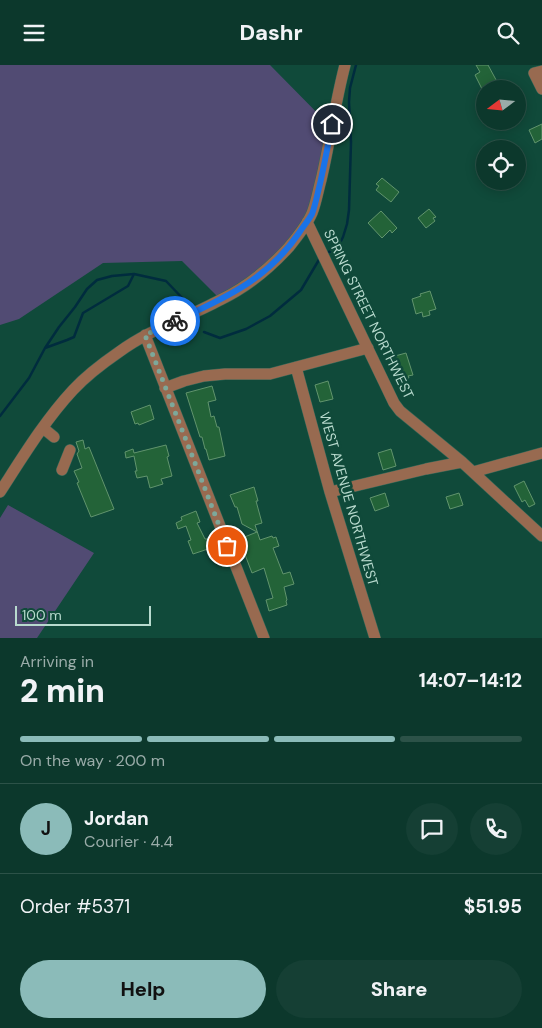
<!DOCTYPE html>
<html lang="en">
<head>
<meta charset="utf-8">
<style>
  body { margin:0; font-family:"DM Sans",sans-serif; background:#153f34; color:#f1f3f6; height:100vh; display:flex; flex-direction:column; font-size:19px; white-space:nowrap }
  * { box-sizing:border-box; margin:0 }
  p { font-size:16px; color:#9aaca9 }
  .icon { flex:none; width:28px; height:28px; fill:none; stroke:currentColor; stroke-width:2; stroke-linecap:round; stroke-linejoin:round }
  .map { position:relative; height:573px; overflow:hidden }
  .drawer { display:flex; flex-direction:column; background:#0c382c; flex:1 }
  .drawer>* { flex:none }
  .needle { width:32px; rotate:254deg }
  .buttons { position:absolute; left:476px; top:15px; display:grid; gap:10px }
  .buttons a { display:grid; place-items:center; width:50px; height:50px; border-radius:50%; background:#0c382c; box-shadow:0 2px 12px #0003,0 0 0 1px #2c5248; font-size:25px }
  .scale { position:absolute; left:15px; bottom:12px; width:136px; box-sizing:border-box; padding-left:5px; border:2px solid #b8dace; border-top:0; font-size:14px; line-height:18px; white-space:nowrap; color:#b8dace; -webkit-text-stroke:4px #104a3a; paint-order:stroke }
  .pin { position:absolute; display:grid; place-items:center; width:42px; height:42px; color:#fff; margin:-21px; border:2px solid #fff; border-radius:50%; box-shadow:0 1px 5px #0007 }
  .courier { position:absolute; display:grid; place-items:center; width:50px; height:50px; margin:-25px; border:4px solid #1a73e8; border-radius:50%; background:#fff; color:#222; box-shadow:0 1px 6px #0007 }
  .head em { font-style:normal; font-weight:800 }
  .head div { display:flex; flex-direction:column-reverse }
  .head { display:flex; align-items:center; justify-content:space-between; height:85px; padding:0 20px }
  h1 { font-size:32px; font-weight:800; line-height:38px }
  .bar { display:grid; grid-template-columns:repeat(4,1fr); gap:8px 5px; align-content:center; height:60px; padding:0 20px }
  .bar i { height:6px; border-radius:4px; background:#2c5248 }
  .bar .selected { background:#8bbbb9 }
  .bar p { grid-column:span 4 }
  .line { display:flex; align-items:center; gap:12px; padding:0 20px; border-top:1px solid #2c5248 }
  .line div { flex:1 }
  .round { display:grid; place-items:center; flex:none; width:52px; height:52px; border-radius:26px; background:#153f34 }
  .button { display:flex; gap:10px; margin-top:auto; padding:10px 20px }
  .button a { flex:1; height:58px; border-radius:30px; background:#8bbbb9; color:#111; font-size:20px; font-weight:800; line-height:58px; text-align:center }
  .button a+a { background:#153f34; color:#f1f3f6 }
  header { display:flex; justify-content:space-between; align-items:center; height:65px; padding:0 20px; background:#0c382c; font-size:22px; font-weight:800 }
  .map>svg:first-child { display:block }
  .green { fill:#514b73 }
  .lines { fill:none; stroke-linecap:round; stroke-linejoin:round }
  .stream { stroke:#002c3e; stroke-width:2.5 }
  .building { fill:#236338; stroke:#61946d }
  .minor-casing { stroke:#326758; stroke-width:12 }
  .minor { stroke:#986a50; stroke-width:11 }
  .done { stroke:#7da89a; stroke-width:5; stroke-dasharray:0 9 }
  .route { stroke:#1a73e8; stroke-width:6 }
  .labels { text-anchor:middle; stroke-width:5; stroke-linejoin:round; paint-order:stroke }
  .street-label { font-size:14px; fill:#b8dace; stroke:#104a3a }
</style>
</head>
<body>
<header><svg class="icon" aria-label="menu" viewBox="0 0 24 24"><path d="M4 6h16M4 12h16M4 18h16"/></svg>Dashr<svg class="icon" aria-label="search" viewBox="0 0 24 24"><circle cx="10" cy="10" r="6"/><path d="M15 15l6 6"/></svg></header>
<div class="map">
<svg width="542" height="573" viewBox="0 0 542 573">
  <rect width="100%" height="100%" fill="#104a3a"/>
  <path class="green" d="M 0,0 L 270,0 L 336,67 L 313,153 L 272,197 L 219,233 L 182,196 L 103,198 L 19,254 L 0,260 Z
    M 8,440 L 94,488 L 37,573 L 0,573 L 0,453 Z"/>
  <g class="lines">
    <path class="stream" d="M 326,188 L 337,184 L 343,172 L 347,159 L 349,145 L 351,77 L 349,37 L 350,23 L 356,0
      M 204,267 L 220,273 L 246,264 L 270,251 L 301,225 L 320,193
      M 45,283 L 59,262 L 75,242 L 87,224 L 97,215 L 112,211 L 134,209
      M 0,351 L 29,313 L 45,283 L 67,275 L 74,272 L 83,248 L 128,221 L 134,209 L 166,216 L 187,238"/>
  </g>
  <path class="building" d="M 476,0 L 488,0 L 501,24 L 482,24 L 475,10 L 480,7 Z
    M 542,59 L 542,74 L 535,78 L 529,65 Z
    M 382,113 L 399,127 L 391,137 L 376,125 L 379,121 L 376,119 Z
    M 429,144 L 436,152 L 433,153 L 435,156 L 426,163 L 418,153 Z
    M 381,146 L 397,163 L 392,168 L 390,165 L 382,173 L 368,158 Z
    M 430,226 L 436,244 L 429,246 L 430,250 L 423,252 L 422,247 L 416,249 L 412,234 L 421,231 L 420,229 Z
    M 406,288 L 413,310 L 408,311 L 409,313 L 401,315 L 395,291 Z
    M 328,316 L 333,334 L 320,337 L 315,320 Z
    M 212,321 L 216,335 L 208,337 L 211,352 L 214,351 L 217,362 L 219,362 L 225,391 L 209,395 L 206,384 L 205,384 L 202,372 L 200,372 L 186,328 Z
    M 150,340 L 154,354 L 139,360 L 138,358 L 135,359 L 131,347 Z
    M 83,375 L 85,384 L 89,382 L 114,444 L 91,452 L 77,418 L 79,417 L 74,406 L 82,403 L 77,389 L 79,386 L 76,377 Z
    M 166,380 L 169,391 L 167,392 L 172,411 L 161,414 L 163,419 L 150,423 L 147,411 L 137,413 L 135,406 L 137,406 L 134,391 L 126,393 L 125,387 L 133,384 L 134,388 Z
    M 391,384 L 396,401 L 383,405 L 378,388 Z
    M 524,416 L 535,439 L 529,442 L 525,435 L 522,437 L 514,421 Z
    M 254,422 L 258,436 L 256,436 L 262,458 L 255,460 L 260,475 L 272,471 L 273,473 L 276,472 L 279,481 L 273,483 L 283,509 L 290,507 L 294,519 L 284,522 L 287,535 L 286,536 L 287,540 L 269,546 L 266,535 L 273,533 L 264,503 L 252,508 L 244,487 L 242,487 L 237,475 L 257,467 L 242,459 L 237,442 L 235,442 L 230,430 Z
    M 385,428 L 389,441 L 375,446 L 370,433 Z
    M 459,428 L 463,440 L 450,444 L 446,432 Z
    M 196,446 L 200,457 L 197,458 L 205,474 L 207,474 L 209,482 L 207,483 L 208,484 L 193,489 L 188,476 L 191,475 L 186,461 L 178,464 L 176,458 L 182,455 L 181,452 Z"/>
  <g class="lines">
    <g class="minor-casing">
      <path id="minor" d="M 542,6 L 534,8 L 542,24
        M 307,157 L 394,338 L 400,346 L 462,397 L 542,471
        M 145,270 L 264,573
        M 296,302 L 330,427 L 375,573
        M 165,323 L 184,316 L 204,311 L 225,309 L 270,309 L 368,283
        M 43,363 L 54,372
        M 62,405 L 70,385
        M 473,407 L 542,388
        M 0,427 C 22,393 45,355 73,325 C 86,311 103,298 119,287 C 150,264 187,253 220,235 C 247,222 269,204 289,182 C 297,172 307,160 312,148 C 316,138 318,126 321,115 C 330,77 335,38 345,0
        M 330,427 L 426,404 L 462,397"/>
    </g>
    <use href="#minor" class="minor"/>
  </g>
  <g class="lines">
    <path class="done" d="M 175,256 L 145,270 L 202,416 L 227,481"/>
    <path class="route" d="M 175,256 C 225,233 267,215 299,168 C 303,162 308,156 312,149 C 315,141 317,131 319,123 C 324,102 328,80 332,59"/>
  </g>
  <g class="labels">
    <g class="street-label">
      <text transform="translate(369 249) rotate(64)" y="5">SPRING STREET NORTHWEST</text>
      <text transform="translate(349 434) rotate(74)" y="5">WEST AVENUE NORTHWEST</text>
    </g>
  </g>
</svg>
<div class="buttons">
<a><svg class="needle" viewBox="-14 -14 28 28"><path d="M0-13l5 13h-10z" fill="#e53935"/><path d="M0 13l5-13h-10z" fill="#9aaca9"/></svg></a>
<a><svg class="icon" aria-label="locate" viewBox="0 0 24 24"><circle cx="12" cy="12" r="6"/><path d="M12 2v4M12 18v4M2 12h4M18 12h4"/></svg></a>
</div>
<div class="scale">100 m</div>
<div class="pin" style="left:227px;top:481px;background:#ea580c"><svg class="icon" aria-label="bag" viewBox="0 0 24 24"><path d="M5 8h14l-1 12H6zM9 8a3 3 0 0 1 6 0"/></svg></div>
<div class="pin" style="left:332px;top:59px;background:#1f2937"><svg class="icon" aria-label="home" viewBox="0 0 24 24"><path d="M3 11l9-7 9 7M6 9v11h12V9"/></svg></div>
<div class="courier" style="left:175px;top:256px"><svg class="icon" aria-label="bike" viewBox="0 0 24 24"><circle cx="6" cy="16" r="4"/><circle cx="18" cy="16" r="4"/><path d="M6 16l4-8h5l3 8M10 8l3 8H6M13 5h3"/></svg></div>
</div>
<section class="drawer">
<div class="head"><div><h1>2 min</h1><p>Arriving in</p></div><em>14:07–14:12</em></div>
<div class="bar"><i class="selected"></i><i class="selected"></i><i class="selected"></i><i></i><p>On the way · 200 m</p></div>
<div class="line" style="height:90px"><b class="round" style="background:#8bbbb9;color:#111">J</b><div><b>Jordan</b><p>Courier · 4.4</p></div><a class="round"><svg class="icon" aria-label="chat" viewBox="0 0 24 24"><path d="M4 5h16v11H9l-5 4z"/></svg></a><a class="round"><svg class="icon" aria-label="phone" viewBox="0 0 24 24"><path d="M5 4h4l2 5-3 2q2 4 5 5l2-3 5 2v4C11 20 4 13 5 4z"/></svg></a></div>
<div class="line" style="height:65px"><div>Order #5371</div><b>$51.95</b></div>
<div class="button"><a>Help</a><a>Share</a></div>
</section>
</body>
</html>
